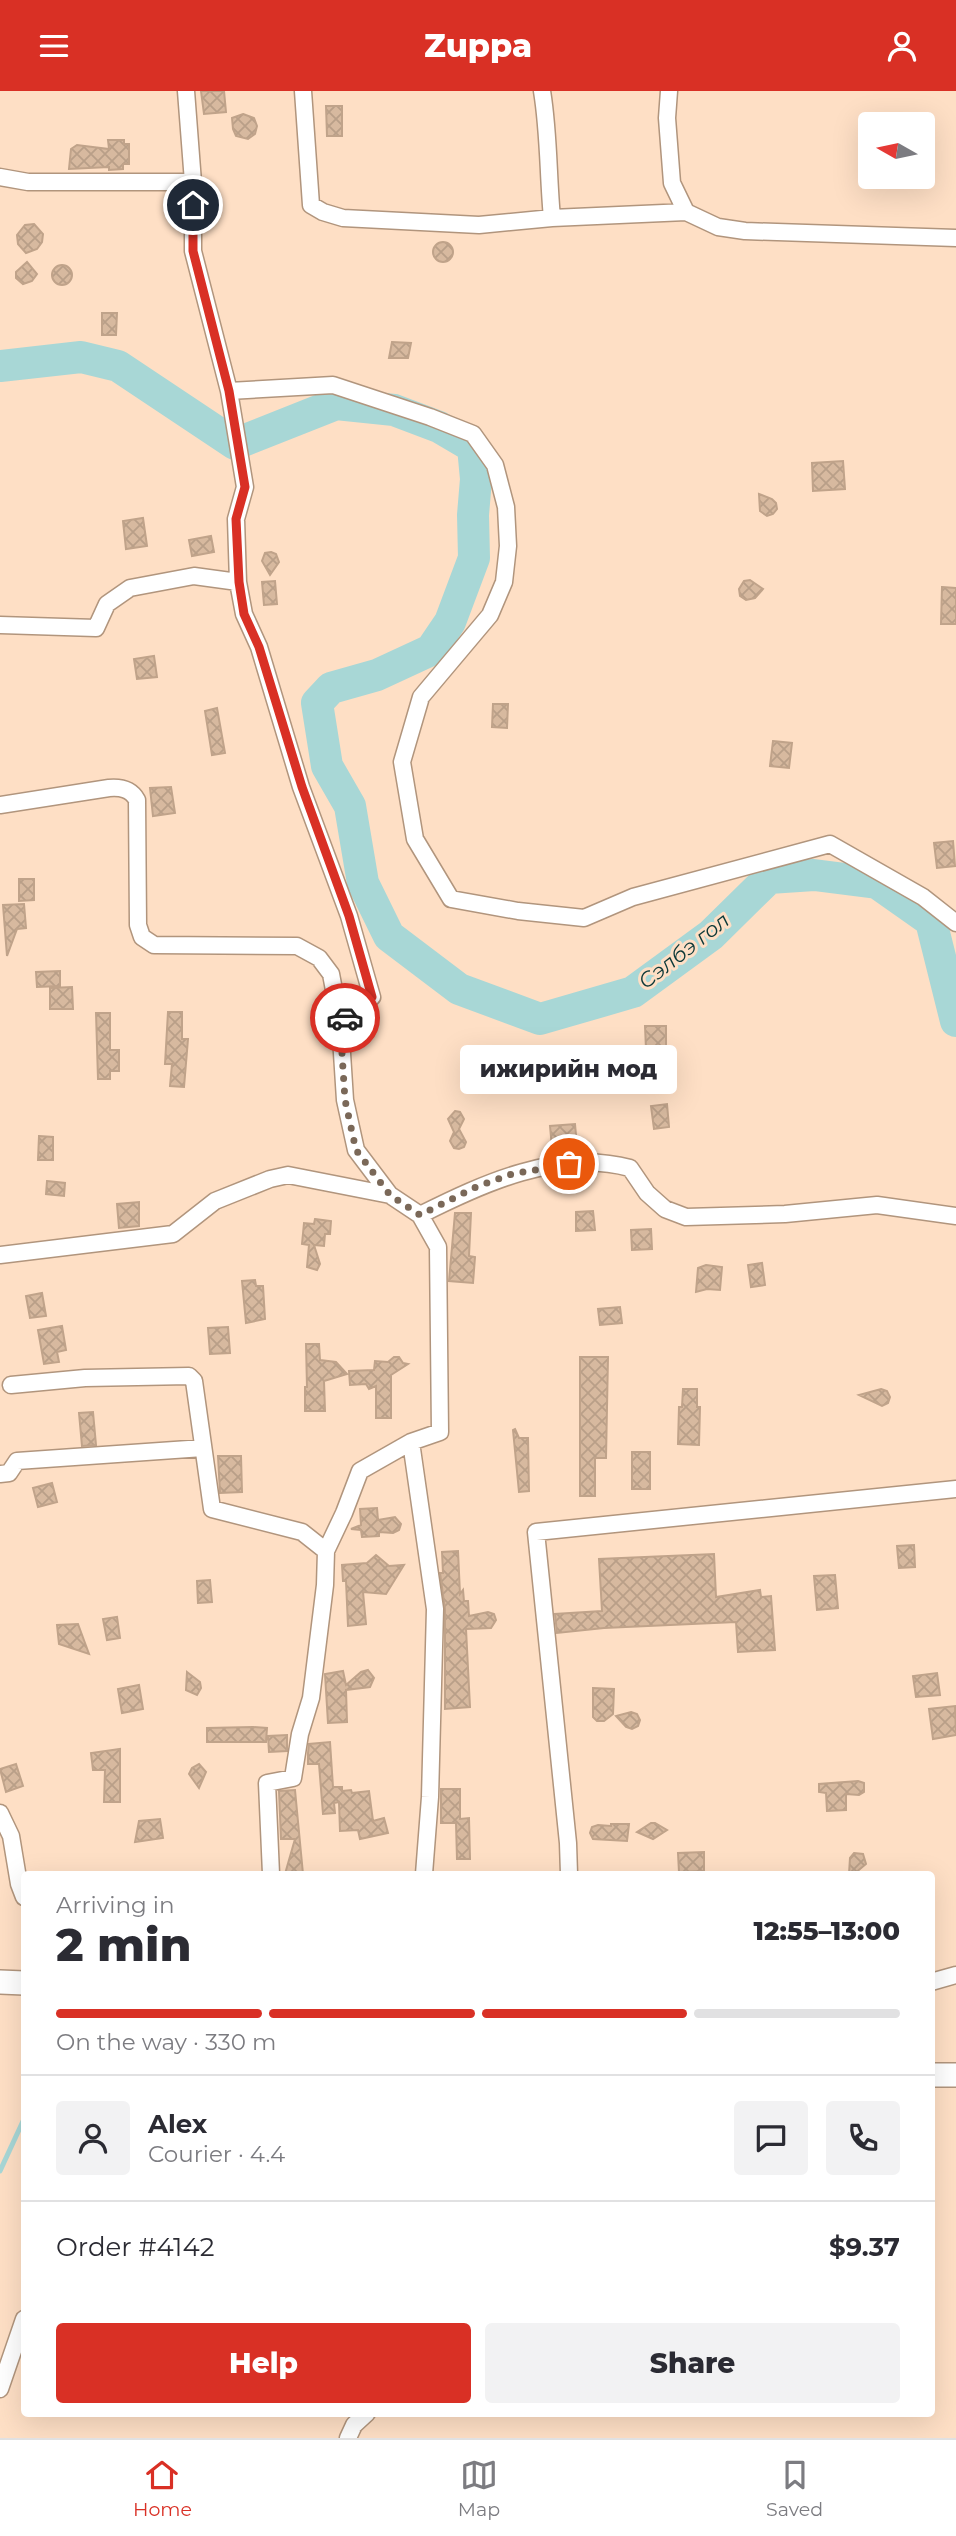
<!DOCTYPE html>
<html lang="en">
<head>
<meta charset="utf-8">
<style>
  body { margin:0; font-family:Montserrat,sans-serif; background:#f2f2f3; color:#2b2b33; height:100vh; display:flex; flex-direction:column; font-size:26px; white-space:nowrap }
  * { box-sizing:border-box; margin:0 }
  p { font-size:23px; color:#7c7c81 }
  .icon { flex:none; width:38px; height:38px; fill:none; stroke:currentColor; stroke-width:2; stroke-linecap:round; stroke-linejoin:round }
  .map { position:relative; flex:1; overflow:hidden }
  .sheet { position:absolute; left:21px; top:1780px; width:914px; height:546px; display:flex; flex-direction:column; background:#fff; border-radius:7px; box-shadow:0 7px 28px #0002 }
  .sheet>* { flex:none }
  .needle { width:46px; rotate:279deg }
  .fabs { position:absolute; left:858px; top:21px; display:grid; gap:14px }
  .fabs a { display:grid; place-items:center; width:77px; height:77px; border-radius:7px; background:#fff; box-shadow:0 7px 28px #0002; font-size:35px }
  .pin { position:absolute; display:grid; place-items:center; width:60px; height:60px; color:#fff; margin:-30px; border:4px solid #fff; border-radius:50%; box-shadow:0 2px 7px #0007 }
  .courier { position:absolute; display:grid; place-items:center; width:70px; height:70px; margin:-35px; border:5px solid #d93025; border-radius:50%; background:#fff; color:#222; box-shadow:0 2px 9px #0007 }
  .bubble { position:absolute; height:49px; border-radius:7px; background:#fff; box-shadow:0 7px 28px #0002; font-size:23px; font-weight:800; line-height:49px; text-align:center }
  .headline em { font-style:normal; font-weight:800 }
  .headline div { display:flex; flex-direction:column-reverse }
  .headline { display:flex; align-items:center; justify-content:space-between; height:119px; padding:0 35px }
  h1 { font-size:46px; font-weight:800; line-height:52px }
  .bar { display:grid; grid-template-columns:repeat(4,1fr); gap:10px 7px; align-content:center; height:84px; padding:0 35px }
  .bar i { height:9px; border-radius:5px; background:#e1e1e2 }
  .bar .current { background:#d93025 }
  .bar p { grid-column:span 4 }
  .line { display:flex; align-items:center; gap:18px; padding:0 35px; border-top:2px solid #e1e1e2 }
  .line div { flex:1 }
  .round { display:grid; place-items:center; flex:none; width:74px; height:74px; border-radius:7px; background:#f2f2f3 }
  .action { display:flex; gap:14px; margin-top:auto; padding:14px 35px }
  .action a { flex:1; height:80px; border-radius:7px; background:#d93025; color:#fff; font-size:28px; font-weight:800; line-height:80px; text-align:center }
  .action a+a { background:#f2f2f3; color:#2b2b33 }
  header { display:flex; justify-content:space-between; align-items:center; height:91px; padding:0 35px; background:#d93025; color:#fff; font-size:32px; font-weight:800 }
  .dock { display:flex; justify-content:space-around; align-items:center; height:98px; border-top:2px solid #e1e1e2; background:#fff; font-size:19px; color:#7c7c81 }
  .dock a { display:grid; justify-items:center; gap:4px }
  .dock .current { color:#d93025 }
  .map>svg:first-child { display:block }
  .lines { fill:none; stroke-linecap:round; stroke-linejoin:round }
  .stream { stroke:#a8d7d6; stroke-width:5 }
  .river { stroke:#a8d7d6; stroke-width:32 }
  .building { fill:url(#building-cross-hatch); stroke:#c0a38a; stroke-width:2 }
  .minor-casing { stroke:#b1957d; stroke-width:19 }
  .secondary-casing { stroke:#b1957d; stroke-width:26 }
  .minor { stroke:#fff; stroke-width:16 }
  .secondary { stroke:#fff; stroke-width:23 }
  .done { stroke:#7a6858; stroke-width:7; stroke-dasharray:0 12.6 }
  .route { stroke:#d93025; stroke-width:9 }
  .labels { text-anchor:middle; stroke-width:6; stroke-linejoin:round; paint-order:stroke }
  .water-label { font-size:21px; font-style:italic; fill:#0b3838; stroke:#fedfc5 }
</style>
</head>
<body>
<header><svg class="icon" aria-label="menu" viewBox="0 0 24 24"><path d="M4 6h16M4 12h16M4 18h16"/></svg>Zuppa<svg class="icon" aria-label="person" viewBox="0 0 24 24"><circle cx="12" cy="8" r="4"/><path d="M4 21q1-7 8-7t8 7"/></svg></header>
<div class="map">
<svg width="956" height="2347" viewBox="0 0 956 2347">
  <defs>
    <pattern id="building-cross-hatch" width="8" height="8" patternUnits="userSpaceOnUse" patternTransform="scale(1.75)"><rect width="8" height="8" fill="#d7b99f"/><path d="M0 0l8 8M0 8l8-8" fill="none" stroke="#b99f88"/></pattern>
  </defs>
  <rect width="100%" height="100%" fill="#fedfc5"/>
  <g class="lines">
    <path class="stream" d="M 0,2080 L 24,2028"/>
    <path class="river" d="M 0,275 L 81,266 L 118,275 L 235,353 L 336,313 L 394,319 L 439,336 L 473,356 L 476,388 L 473,424 L 474,467 L 450,531 L 431,559 L 377,584 L 331,597 L 317,612 L 327,675 L 350,715 L 363,792 L 389,845 L 459,898 L 540,928 L 633,901 L 711,844 L 769,787 L 814,784 L 877,792 L 931,830 L 956,930"/>
  </g>
  <path class="building" d="M 201,0 L 224,0 L 226,21 L 204,23 Z
    M 326,15 L 342,15 L 342,45 L 327,45 Z
    M 243,23 L 254,27 L 257,35 L 255,43 L 248,48 L 236,45 L 233,38 L 232,27 Z
    M 108,49 L 124,49 L 124,53 L 129,53 L 129,73 L 123,73 L 123,78 L 109,79 L 109,76 L 69,78 L 71,58 L 77,54 L 109,58 Z
    M 34,133 L 43,143 L 42,151 L 37,158 L 26,162 L 18,153 L 17,144 L 25,134 Z
    M433 161a10 10 0 1 1 20 0a10 10 0 1 1-20 0Z
    M 27,171 L 37,183 L 32,190 L 23,193 L 16,187 L 16,181 Z
    M52 184a10 10 0 1 1 20 0a10 10 0 1 1-20 0Z
    M 102,222 L 117,222 L 116,244 L 102,244 Z
    M 392,251 L 411,252 L 408,267 L 389,267 Z
    M 843,370 L 845,398 L 813,400 L 812,372 Z
    M 759,403 L 772,408 L 776,412 L 777,418 L 773,423 L 767,425 L 760,420 Z
    M 143,427 L 147,455 L 126,458 L 123,430 Z
    M 211,445 L 214,461 L 192,465 L 189,449 Z
    M 271,461 L 276,463 L 279,471 L 270,484 L 262,470 L 265,462 Z
    M 750,489 L 763,498 L 755,507 L 746,509 L 740,505 L 739,498 L 744,490 Z
    M 275,490 L 277,513 L 264,514 L 262,491 Z
    M 942,496 L 956,497 L 956,533 L 941,533 Z
    M 154,565 L 157,586 L 137,588 L 134,568 Z
    M 493,613 L 508,613 L 507,637 L 492,636 Z
    M 217,617 L 225,662 L 212,664 L 205,620 Z
    M 773,650 L 792,652 L 789,677 L 770,675 Z
    M 171,696 L 175,722 L 153,725 L 150,697 Z
    M 953,750 L 955,775 L 937,777 L 934,752 Z
    M 19,788 L 34,788 L 34,809 L 19,810 Z
    M 24,813 L 26,837 L 17,838 L 7,865 L 3,814 Z
    M 60,880 L 60,895 L 37,896 L 36,881 Z
    M 72,896 L 73,918 L 50,918 L 50,897 Z
    M 168,921 L 182,921 L 182,948 L 188,948 L 184,996 L 170,995 L 172,973 L 165,973 Z
    M 96,922 L 110,922 L 110,959 L 119,959 L 119,980 L 110,980 L 110,988 L 98,988 Z
    M 645,935 L 666,935 L 666,958 L 646,958 Z
    M 667,1013 L 669,1036 L 654,1038 L 651,1015 Z
    M 455,1020 L 460,1021 L 464,1028 L 459,1038 L 466,1051 L 464,1056 L 459,1058 L 454,1057 L 450,1050 L 454,1041 L 448,1028 Z
    M 575,1033 L 577,1055 L 552,1057 L 550,1035 Z
    M 39,1045 L 53,1046 L 53,1069 L 38,1069 Z
    M 47,1090 L 65,1092 L 64,1105 L 46,1103 Z
    M 139,1111 L 139,1135 L 119,1137 L 117,1113 Z
    M 593,1120 L 595,1139 L 576,1140 L 576,1121 Z
    M 455,1122 L 471,1122 L 469,1165 L 475,1166 L 473,1192 L 449,1190 Z
    M 315,1128 L 331,1130 L 330,1143 L 325,1143 L 324,1155 L 314,1154 L 320,1173 L 317,1179 L 307,1176 L 309,1154 L 302,1153 L 304,1132 L 314,1133 Z
    M 651,1138 L 652,1158 L 632,1159 L 631,1139 Z
    M 762,1172 L 765,1194 L 751,1196 L 748,1174 Z
    M 706,1174 L 722,1176 L 720,1199 L 707,1198 L 696,1201 L 698,1177 Z
    M 255,1189 L 256,1195 L 263,1195 L 265,1228 L 246,1232 L 242,1190 Z
    M 42,1202 L 46,1225 L 30,1227 L 26,1205 Z
    M 620,1216 L 622,1232 L 600,1234 L 598,1218 Z
    M 62,1235 L 66,1259 L 57,1261 L 59,1271 L 44,1273 L 38,1239 Z
    M 228,1236 L 230,1262 L 210,1263 L 208,1237 Z
    M 306,1253 L 319,1253 L 320,1269 L 336,1271 L 347,1283 L 324,1290 L 325,1320 L 305,1320 L 305,1296 L 307,1296 Z
    M 394,1266 L 399,1266 L 403,1272 L 408,1273 L 391,1284 L 391,1327 L 376,1327 L 376,1295 L 369,1298 L 366,1293 L 350,1294 L 349,1280 L 374,1279 L 375,1270 L 388,1271 Z
    M 580,1266 L 608,1266 L 606,1367 L 595,1367 L 595,1405 L 580,1405 Z
    M 683,1298 L 697,1298 L 697,1316 L 700,1316 L 699,1354 L 678,1353 L 679,1316 L 682,1316 Z
    M 881,1298 L 887,1300 L 890,1306 L 888,1312 L 882,1315 L 859,1304 Z
    M 93,1321 L 96,1354 L 82,1355 L 79,1322 Z
    M 515,1338 L 519,1347 L 528,1347 L 529,1400 L 519,1401 L 513,1339 Z
    M 632,1361 L 650,1361 L 650,1398 L 632,1398 Z
    M 218,1365 L 241,1365 L 242,1401 L 220,1402 Z
    M 52,1392 L 57,1411 L 38,1416 L 33,1397 Z
    M 377,1417 L 378,1429 L 395,1426 L 401,1433 L 399,1439 L 393,1442 L 379,1441 L 379,1445 L 362,1446 L 361,1439 L 351,1438 L 361,1434 L 360,1418 Z
    M 914,1454 L 915,1476 L 899,1477 L 897,1455 Z
    M 458,1460 L 460,1503 L 463,1499 L 464,1510 L 468,1510 L 469,1525 L 488,1521 L 494,1523 L 496,1529 L 491,1537 L 466,1538 L 470,1616 L 445,1618 L 445,1518 L 440,1482 L 443,1482 L 442,1461 Z
    M 714,1463 L 716,1506 L 760,1499 L 761,1506 L 771,1505 L 775,1559 L 738,1561 L 736,1531 L 604,1537 L 557,1542 L 555,1523 L 602,1520 L 599,1468 Z
    M 376,1464 L 389,1475 L 404,1474 L 386,1503 L 363,1501 L 366,1533 L 348,1535 L 346,1490 L 343,1490 L 342,1474 L 367,1472 Z
    M 835,1484 L 838,1517 L 817,1519 L 814,1485 Z
    M 210,1489 L 212,1511 L 198,1512 L 197,1490 Z
    M 117,1526 L 120,1547 L 107,1549 L 103,1528 Z
    M 78,1533 L 89,1563 L 59,1553 L 57,1534 Z
    M 368,1579 L 374,1587 L 370,1596 L 346,1599 L 347,1631 L 328,1632 L 325,1583 L 343,1580 L 346,1594 L 361,1581 Z
    M 187,1581 L 200,1591 L 201,1597 L 197,1604 L 186,1599 Z
    M 937,1582 L 940,1604 L 916,1606 L 913,1585 Z
    M 139,1594 L 143,1618 L 122,1622 L 118,1598 Z
    M 593,1597 L 614,1598 L 613,1623 L 604,1630 L 597,1630 L 593,1626 Z
    M 955,1615 L 956,1644 L 933,1648 L 929,1618 Z
    M 631,1621 L 637,1623 L 640,1629 L 638,1635 L 632,1638 L 626,1636 L 616,1625 Z
    M 253,1636 L 267,1637 L 266,1651 L 207,1651 L 207,1637 Z
    M 287,1644 L 287,1660 L 269,1661 L 268,1645 Z
    M 330,1651 L 333,1696 L 342,1696 L 342,1700 L 351,1699 L 352,1702 L 369,1700 L 373,1730 L 384,1727 L 388,1742 L 360,1748 L 358,1739 L 340,1740 L 339,1711 L 334,1712 L 335,1722 L 323,1723 L 319,1673 L 308,1673 L 308,1662 L 309,1653 Z
    M 120,1658 L 120,1711 L 104,1711 L 105,1679 L 93,1679 L 91,1662 Z
    M 16,1673 L 23,1695 L 6,1701 L 0,1678 Z
    M 199,1673 L 206,1681 L 199,1697 L 189,1683 L 192,1677 Z
    M 858,1690 L 864,1692 L 864,1701 L 859,1704 L 846,1703 L 846,1719 L 827,1720 L 826,1702 L 819,1701 L 819,1693 Z
    M 441,1698 L 460,1698 L 460,1728 L 469,1727 L 470,1768 L 457,1768 L 456,1732 L 441,1732 Z
    M 295,1699 L 303,1783 L 285,1783 L 295,1748 L 281,1748 L 279,1700 Z
    M 160,1728 L 163,1747 L 135,1751 L 139,1730 Z
    M 651,1732 L 655,1732 L 667,1739 L 653,1748 L 637,1741 Z
    M 611,1733 L 629,1733 L 627,1750 L 593,1748 L 590,1742 L 592,1736 L 598,1734 L 611,1735 Z
    M 704,1761 L 704,1780 L 679,1781 L 678,1762 Z
    M 854,1762 L 863,1763 L 866,1773 L 854,1783 L 849,1783 L 850,1767 Z"/>
  <g class="lines">
    <g class="minor-casing">
      <path id="minor" d="M 186,0 L 193,91 L 193,160 L 229,300 L 245,396 L 236,428 L 238,491 L 244,523 L 259,556 L 301,696 L 349,825 L 372,906 L 340,931
        M 303,0 L 311,114 L 323,121 L 343,127 L 479,134 L 552,127 L 686,121 L 718,136 L 745,140 L 956,147
        M 542,0 C 549,42 548,85 552,127
        M 669,0 L 667,27 L 672,92 L 686,121
        M 0,86 L 28,91 L 193,91
        M 229,300 L 333,294 L 430,326 L 473,343 L 495,374 L 506,416 L 508,455 L 504,491 L 490,524 L 421,606 L 402,671 L 415,748 L 451,808 L 518,820 L 584,827 L 633,806 L 830,753 L 923,806 L 956,832
        M 0,534 L 96,537 L 107,513 L 130,497 L 194,485 L 238,491
        M 0,714 L 109,697 C 121,696 131,698 137,709 L 138,834 L 142,846 L 154,854 L 297,855 L 319,867 L 331,883 L 340,931 L 345,1009 L 356,1059 L 390,1104 L 420,1124
        M 0,1164 L 173,1143 L 215,1110 L 270,1088 L 288,1084 L 390,1104
        M 11,1294 L 85,1287 L 189,1285 L 194,1290 L 212,1418 L 302,1441 L 326,1460
        M 411,1351 L 435,1518 L 430,1706 L 424,1783
        M 0,1383 L 9,1382 L 17,1370 L 203,1357
        M 0,1722 L 11,1745 L 19,1793 L 24,1806
        M 271,1783 L 267,1692 L 293,1687 L 300,1643 L 311,1607 L 325,1494 L 326,1460 L 344,1422 L 360,1380 L 411,1351 L 440,1341 L 438,1156 L 420,1124 C 484,1092 557,1058 630,1077 L 647,1102 L 665,1118 L 686,1126 L 785,1123 L 877,1114 L 956,1125
        M 569,1783 L 568,1752 L 536,1441 L 956,1398
        M 931,1891 L 956,1884
        M 0,2298 L 24,2228
        M 348,2347 L 354,2334 L 367,2322"/>
    </g>
    <g class="secondary-casing">
      <path id="secondary" d="M 0,1891 L 24,1892
        M 931,1984 L 956,1984"/>
    </g>
    <use href="#minor" class="minor"/>
    <use href="#secondary" class="secondary"/>
  </g>
  <g class="lines">
    <path class="done" d="M 345,927 L 340,931 L 345,1009 L 356,1059 L 390,1104 L 420,1124 L 476,1096 L 512,1083 L 569,1073"/>
    <path class="route" d="M 193,114 L 193,160 L 229,300 L 245,396 L 236,428 L 239,491 L 244,523 L 259,556 L 302,696 L 349,825 L 372,906 L 345,927"/>
  </g>
  <g class="labels">
    <g class="water-label">
      <text transform="translate(684 860) rotate(-38)" y="7">Сэлбэ гол</text>
    </g>
  </g>
</svg>
<div class="fabs">
<a><svg class="needle" viewBox="-14 -14 28 28"><path d="M0-13l5 13h-10z" fill="#e53935"/><path d="M0 13l5-13h-10z" fill="#7c7c81"/></svg></a>
</div>
<div class="pin" style="left:569px;top:1073px;background:#ea580c"><svg class="icon" aria-label="bag" viewBox="0 0 24 24"><path d="M5 8h14l-1 12H6zM9 8a3 3 0 0 1 6 0"/></svg></div>
<div class="pin" style="left:193px;top:114px;background:#1f2937"><svg class="icon" aria-label="home" viewBox="0 0 24 24"><path d="M3 11l9-7 9 7M6 9v11h12V9"/></svg></div>
<div class="courier" style="left:345px;top:927px"><svg class="icon" aria-label="car" viewBox="0 0 24 24"><path d="M5 17H2v-5l4-1 3-4h7l3 4 3 1v5h-3M9 17h6M6 11h13"/><circle cx="7" cy="17" r="2"/><circle cx="17" cy="17" r="2"/></svg></div>
<div class="bubble" style="left:460px;top:954px;width:217px">ижирийн мод</div>
<section class="sheet">
<div class="headline"><div><h1>2 min</h1><p>Arriving in</p></div><em>12:55–13:00</em></div>
<div class="bar"><i class="current"></i><i class="current"></i><i class="current"></i><i></i><p>On the way · 330 m</p></div>
<div class="line" style="height:126px"><a class="round"><svg class="icon" aria-label="person" viewBox="0 0 24 24"><circle cx="12" cy="8" r="4"/><path d="M4 21q1-7 8-7t8 7"/></svg></a><div><b>Alex</b><p>Courier · 4.4</p></div><a class="round"><svg class="icon" aria-label="chat" viewBox="0 0 24 24"><path d="M4 5h16v11H9l-5 4z"/></svg></a><a class="round"><svg class="icon" aria-label="phone" viewBox="0 0 24 24"><path d="M5 4h4l2 5-3 2q2 4 5 5l2-3 5 2v4C11 20 4 13 5 4z"/></svg></a></div>
<div class="line" style="height:91px"><div>Order #4142</div><b>$9.37</b></div>
<div class="action"><a>Help</a><a>Share</a></div>
</section>
</div>
<nav class="dock">
<a class="current"><svg class="icon" aria-label="home" viewBox="0 0 24 24"><path d="M3 11l9-7 9 7M6 9v11h12V9"/></svg>Home</a>
<a><svg class="icon" aria-label="map" viewBox="0 0 24 24"><path d="M3 6l6-2 6 2 6-2v14l-6 2-6-2-6 2zM9 4v14M15 6v14"/></svg>Map</a>
<a><svg class="icon" aria-label="saved" viewBox="0 0 24 24"><path d="M7 4h10v16l-5-4-5 4z"/></svg>Saved</a>
</nav>
</body>
</html>
